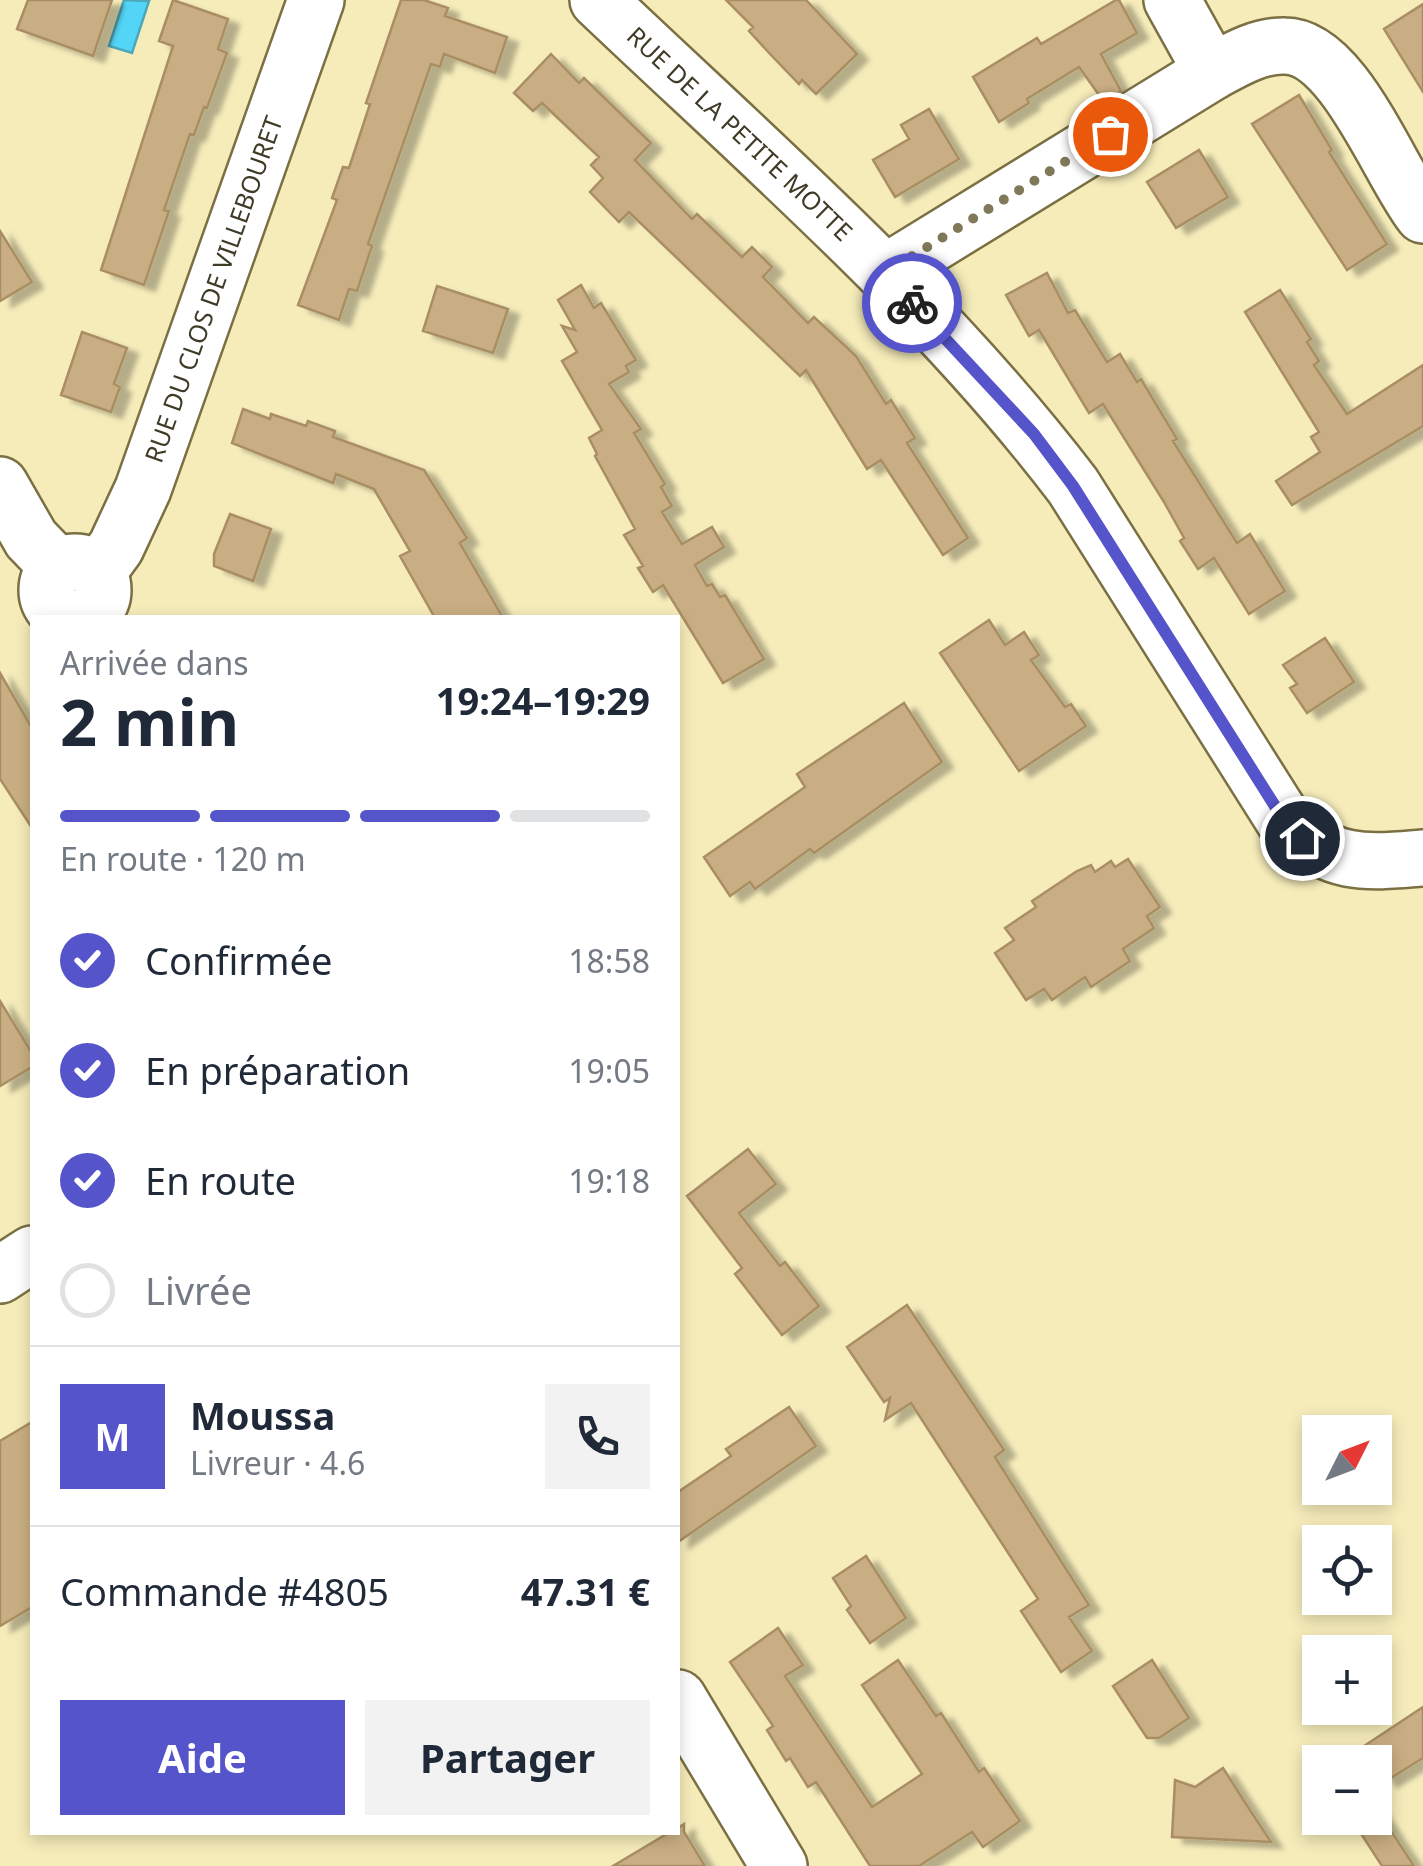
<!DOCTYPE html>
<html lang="fr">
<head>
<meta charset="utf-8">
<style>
  body { margin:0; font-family:"Noto Sans",sans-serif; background:#f2f2f3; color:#1f2937; height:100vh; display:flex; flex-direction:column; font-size:38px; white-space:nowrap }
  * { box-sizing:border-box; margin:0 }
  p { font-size:32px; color:#747a83 }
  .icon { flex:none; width:55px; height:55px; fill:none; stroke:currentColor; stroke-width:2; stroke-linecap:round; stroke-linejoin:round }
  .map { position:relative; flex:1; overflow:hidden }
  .sheet { position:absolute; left:30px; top:615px; width:650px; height:1220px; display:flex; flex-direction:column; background:#fff; border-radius:0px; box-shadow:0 5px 15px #0003 }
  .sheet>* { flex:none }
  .needle { width:65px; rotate:48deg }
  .buttons { position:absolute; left:1302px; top:1415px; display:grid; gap:20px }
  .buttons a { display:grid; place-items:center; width:90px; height:90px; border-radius:0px; background:#fff; box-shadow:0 5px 15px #0003; font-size:50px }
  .pin { position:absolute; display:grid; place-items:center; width:85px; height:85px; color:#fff; margin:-42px; border:5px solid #fff; border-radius:50%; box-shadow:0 2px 10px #0007 }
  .courier { position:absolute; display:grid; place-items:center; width:100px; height:100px; margin:-50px; border:8px solid #5554cb; border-radius:50%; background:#fff; color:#222; box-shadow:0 2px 12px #0007 }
  .summary em { font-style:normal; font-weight:700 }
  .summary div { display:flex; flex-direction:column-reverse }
  .summary { display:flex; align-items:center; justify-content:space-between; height:170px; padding:0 30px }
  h1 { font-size:65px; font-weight:700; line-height:75px }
  .bar { display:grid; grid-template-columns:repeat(4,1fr); gap:15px 10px; align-content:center; height:120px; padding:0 30px }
  .bar i { height:12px; border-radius:8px; background:#e0e1e3 }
  .bar .current { background:#5554cb }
  .bar p { grid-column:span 4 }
  .line { display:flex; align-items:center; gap:25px; padding:0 30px; border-top:2px solid #e0e1e3 }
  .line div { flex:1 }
  .round { display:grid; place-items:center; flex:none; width:105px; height:105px; border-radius:0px; background:#f2f2f3 }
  ol { padding:0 30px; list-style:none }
  li { display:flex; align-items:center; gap:30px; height:110px }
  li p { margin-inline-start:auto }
  li .icon { padding:10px; border-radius:50%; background:#5554cb; color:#fff; stroke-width:4 }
  li:last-child { color:#747a83 }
  li i { width:55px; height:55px; border:5px solid #e0e1e3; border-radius:50% }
  .button { display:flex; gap:20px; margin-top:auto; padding:20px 30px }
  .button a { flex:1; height:115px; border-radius:0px; background:#5554cb; color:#fff; font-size:40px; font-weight:700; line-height:115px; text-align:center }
  .button a+a { background:#f2f2f3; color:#1f2937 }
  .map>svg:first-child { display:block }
  .water { fill:#53d5f7; stroke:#4da7b9; stroke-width:2.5 }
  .building { fill:#c9ae83; stroke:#a98e64; stroke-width:2.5; filter:url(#shadow) }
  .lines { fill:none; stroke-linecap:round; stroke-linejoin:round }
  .minor-casing { stroke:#7a7043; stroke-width:60 }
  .minor { stroke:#fff; stroke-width:55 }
  .done { stroke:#7f795a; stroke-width:10; stroke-dasharray:0 18 }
  .route { stroke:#5554cb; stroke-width:12 }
  .labels { text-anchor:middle; stroke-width:8; stroke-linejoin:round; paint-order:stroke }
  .street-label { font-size:25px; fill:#3f3b27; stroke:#f6ecba }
</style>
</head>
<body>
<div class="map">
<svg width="1423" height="1866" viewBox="0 0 1423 1866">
  <defs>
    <filter id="shadow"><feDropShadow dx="11" dy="6" stdDeviation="2.5" flood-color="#0004"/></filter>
  </defs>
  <rect width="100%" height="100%" fill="#f6ecba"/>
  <path class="water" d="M 124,0 L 149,1 L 132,53 L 109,46 Z"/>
  <path class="building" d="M 28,0 L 112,0 L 93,56 L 17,29 Z
    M 173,0 L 228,19 L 218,49 L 227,53 L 207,108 L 204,107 L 194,135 L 190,134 L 164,210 L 169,211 L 144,285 L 101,270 L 173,46 L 159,41 Z
    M 401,0 L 424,0 L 448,8 L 445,16 L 507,37 L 495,73 L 444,54 L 440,67 L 431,64 L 368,244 L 372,246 L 357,291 L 349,289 L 339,320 L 298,305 L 337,200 L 332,198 L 343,167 L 349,168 L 370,104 L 366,103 Z
    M 726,0 L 806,0 L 857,54 L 816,94 L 802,80 L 799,84 L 771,55 L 749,31 L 753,27 Z
    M 1116,0 L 1119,0 L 1137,33 L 1101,54 L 1121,91 L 1104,102 L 1079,67 L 1027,99 L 1029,103 L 999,122 L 973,77 L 1037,38 L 1041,44 Z
    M 1423,4 L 1423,92 L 1384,29 Z
    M 551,54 L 579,83 L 584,78 L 651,143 L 635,160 L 692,219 L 697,214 L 742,257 L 752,247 L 772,267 L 763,277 L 808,323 L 814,317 L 856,356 L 886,404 L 891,400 L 915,438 L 907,443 L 968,538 L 943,555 L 881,460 L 867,469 L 806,370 L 800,376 L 629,212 L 619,222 L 590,192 L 603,178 L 591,165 L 599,157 L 542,103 L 533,111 L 514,93 Z
    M 1299,95 L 1332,150 L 1329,152 L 1387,244 L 1347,270 L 1252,124 Z
    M 929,109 L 959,159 L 895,197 L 873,160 L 909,139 L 901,125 Z
    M 1199,150 L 1228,197 L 1176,228 L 1147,182 Z
    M 0,231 L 32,282 L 0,301 Z
    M 1047,273 L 1068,313 L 1075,310 L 1107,362 L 1120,354 L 1137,382 L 1141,379 L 1177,439 L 1173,441 L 1237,543 L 1250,534 L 1285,591 L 1249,614 L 1214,558 L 1198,569 L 1180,541 L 1184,538 L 1164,502 L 1103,404 L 1089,413 L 1039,330 L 1029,336 L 1006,295 Z
    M 581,285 L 594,308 L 601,303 L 636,360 L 626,366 L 629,372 L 609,384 L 641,429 L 634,433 L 665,484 L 661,487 L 672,506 L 662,512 L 682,544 L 712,527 L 724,547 L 695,565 L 707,586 L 712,584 L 720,597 L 725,595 L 764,659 L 723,683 L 663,585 L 653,592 L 638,568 L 643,566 L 624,535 L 635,529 L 595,456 L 597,454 L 589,438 L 602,430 L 562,361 L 577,352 L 562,326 L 575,330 L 558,300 Z
    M 437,286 L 508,309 L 493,353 L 423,331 Z
    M 1280,290 L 1311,339 L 1307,342 L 1319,361 L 1314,365 L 1347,414 L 1423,365 L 1423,426 L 1292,505 L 1276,481 L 1320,452 L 1311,437 L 1319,432 L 1245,312 Z
    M 82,332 L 127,348 L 114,384 L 120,387 L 111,412 L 61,395 Z
    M 243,409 L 270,419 L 271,414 L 306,426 L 308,421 L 335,431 L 333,437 L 424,470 L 467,538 L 460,543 L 503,618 L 435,618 L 400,556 L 410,551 L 374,489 L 336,474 L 333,483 L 232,443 Z
    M 230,514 L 271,529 L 253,581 L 214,566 L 214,554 Z
    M 989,620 L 1005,645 L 1024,632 L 1039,655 L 1031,660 L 1065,707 L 1071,704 L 1086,726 L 1019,771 L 940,653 Z
    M 1325,638 L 1354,682 L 1307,713 L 1290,688 L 1297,684 L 1283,665 Z
    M 0,673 L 32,728 L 32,828 L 0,779 Z
    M 904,703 L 942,762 L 814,853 L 810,849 L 755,889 L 750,882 L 730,896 L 704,857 L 805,787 L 797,774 Z
    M 1128,859 L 1160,907 L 1147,916 L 1154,928 L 1123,949 L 1130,961 L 1091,987 L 1085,977 L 1052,1000 L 1044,989 L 1026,1000 L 995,953 L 1014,940 L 1005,928 L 1036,907 L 1032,901 L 1077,871 L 1091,865 L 1095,872 L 1111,861 L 1115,867 Z
    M 0,1001 L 32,1053 L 32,1067 L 0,1086 Z
    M 748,1149 L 776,1184 L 739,1213 L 780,1266 L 785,1262 L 819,1306 L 782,1335 L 735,1274 L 742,1268 L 687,1196 Z
    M 907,1305 L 1004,1450 L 995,1457 L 1089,1605 L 1069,1617 L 1092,1651 L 1061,1672 L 1021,1611 L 1038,1599 L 911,1403 L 885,1420 L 890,1398 L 884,1402 L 847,1347 Z
    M 789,1407 L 816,1446 L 678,1542 L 678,1492 L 731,1456 L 726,1449 Z
    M 32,1422 L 32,1607 L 0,1626 L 0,1441 Z
    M 866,1556 L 906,1618 L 870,1643 L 847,1610 L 851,1606 L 833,1578 Z
    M 778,1628 L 803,1665 L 785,1676 L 872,1807 L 922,1774 L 862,1685 L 898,1660 L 936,1716 L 941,1713 L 979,1772 L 984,1768 L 1020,1821 L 983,1847 L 972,1832 L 919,1866 L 870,1866 L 816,1782 L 808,1787 L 790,1758 L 786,1761 L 767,1730 L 773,1726 L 730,1662 Z
    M 1152,1660 L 1189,1718 L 1159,1738 L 1147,1738 L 1113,1686 Z
    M 1423,1707 L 1423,1758 L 1386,1781 L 1364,1746 Z
    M 1223,1768 L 1248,1807 L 1271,1842 L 1172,1837 L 1175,1780 L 1195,1787 Z
    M 1378,1811 L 1414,1866 L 1382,1866 L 1356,1826 L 1369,1818 L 1375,1818 Z
    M 684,1824 L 684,1832 L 705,1866 L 613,1866 L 670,1832 L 678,1832 L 678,1828 Z"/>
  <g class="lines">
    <g class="minor-casing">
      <g id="minor">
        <path id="s1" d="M 598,0 C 761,155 936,306 1073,486 L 1285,822 C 1331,866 1363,863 1423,858"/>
        <path d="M 1172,0 L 1212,72"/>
        <path d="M 885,273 L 1212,72 C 1234,60 1259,45 1285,46 C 1344,46 1390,174 1423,215"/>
        <path d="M 0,485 L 31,539 L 58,567"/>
        <circle cx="75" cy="590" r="28"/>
        <path id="s2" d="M 97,573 L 116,547 L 143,489 L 316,0"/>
        <path d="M 0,1275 L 32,1254"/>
        <path d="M 678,1698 L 779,1866"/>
      </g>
    </g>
    <use href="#minor" class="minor"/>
  </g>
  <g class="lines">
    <path class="done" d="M 912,303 L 885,273 L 1110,134"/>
    <path class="route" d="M 912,303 L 1034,434 L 1073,486 L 1285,822 L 1302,838"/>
  </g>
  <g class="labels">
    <g class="street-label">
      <text dy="9" stroke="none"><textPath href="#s1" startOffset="195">RUE DE LA PETITE MOTTE</textPath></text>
      <text dy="9" stroke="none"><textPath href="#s2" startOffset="308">RUE DU CLOS DE VILLEBOURET</textPath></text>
    </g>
  </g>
</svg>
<div class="buttons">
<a><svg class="needle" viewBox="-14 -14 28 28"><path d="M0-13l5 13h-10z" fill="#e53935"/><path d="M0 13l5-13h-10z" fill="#747a83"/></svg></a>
<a><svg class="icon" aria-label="locate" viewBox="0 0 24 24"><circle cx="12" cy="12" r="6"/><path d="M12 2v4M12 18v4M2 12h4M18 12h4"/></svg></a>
<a>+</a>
<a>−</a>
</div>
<div class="pin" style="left:1110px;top:134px;background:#ea580c"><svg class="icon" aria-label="bag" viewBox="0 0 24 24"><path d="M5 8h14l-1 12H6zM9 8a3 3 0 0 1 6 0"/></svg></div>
<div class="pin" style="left:1302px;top:838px;background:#1f2937"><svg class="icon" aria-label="home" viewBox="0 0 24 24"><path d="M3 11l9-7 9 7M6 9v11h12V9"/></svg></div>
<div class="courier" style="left:912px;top:303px"><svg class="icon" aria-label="bike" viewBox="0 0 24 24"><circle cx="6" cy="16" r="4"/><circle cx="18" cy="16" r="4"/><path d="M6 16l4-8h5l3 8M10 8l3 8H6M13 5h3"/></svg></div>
<section class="sheet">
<div class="summary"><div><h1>2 min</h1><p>Arrivée dans</p></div><em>19:24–19:29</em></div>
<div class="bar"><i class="current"></i><i class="current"></i><i class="current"></i><i></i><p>En route · 120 m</p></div>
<ol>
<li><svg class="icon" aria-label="check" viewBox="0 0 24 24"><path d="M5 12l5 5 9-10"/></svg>Confirmée<p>18:58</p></li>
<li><svg class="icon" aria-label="check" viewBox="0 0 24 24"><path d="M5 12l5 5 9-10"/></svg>En préparation<p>19:05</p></li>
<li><svg class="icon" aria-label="check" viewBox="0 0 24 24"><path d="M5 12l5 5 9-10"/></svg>En route<p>19:18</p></li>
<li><i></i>Livrée</li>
</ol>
<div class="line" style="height:180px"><b class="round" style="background:#5554cb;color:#fff">M</b><div><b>Moussa</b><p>Livreur · 4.6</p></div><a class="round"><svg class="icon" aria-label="phone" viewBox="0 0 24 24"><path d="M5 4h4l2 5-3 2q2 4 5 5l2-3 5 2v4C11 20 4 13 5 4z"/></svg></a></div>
<div class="line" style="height:130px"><div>Commande #4805</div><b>47.31 €</b></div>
<div class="button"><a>Aide</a><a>Partager</a></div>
</section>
</div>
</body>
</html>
